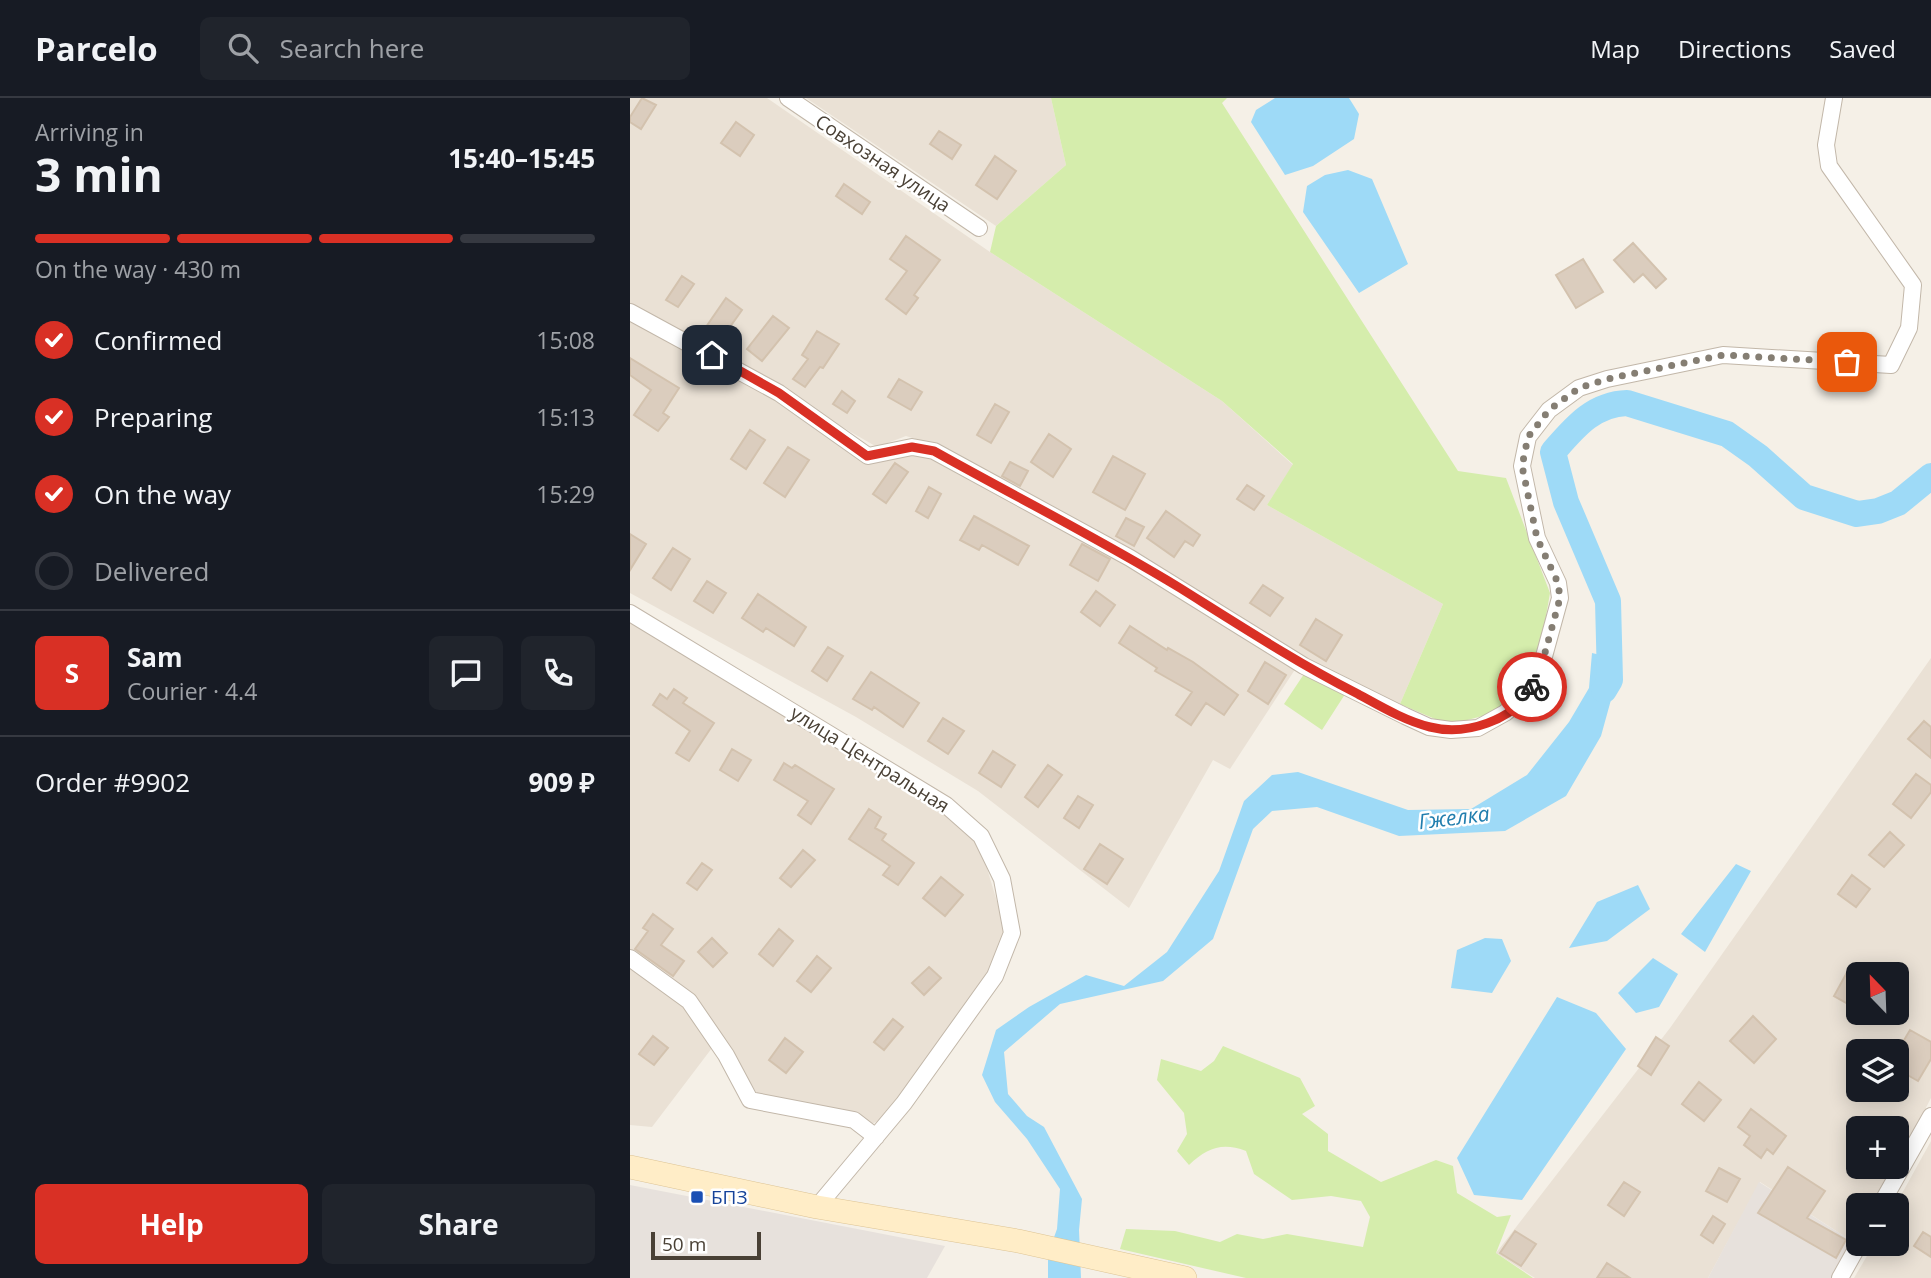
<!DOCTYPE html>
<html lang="en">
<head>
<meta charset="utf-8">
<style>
  body { margin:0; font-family:"Open Sans",sans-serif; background:#20242c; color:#f1f3f6; height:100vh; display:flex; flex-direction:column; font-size:26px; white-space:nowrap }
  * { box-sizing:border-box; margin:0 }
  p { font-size:23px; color:#9ea1a6 }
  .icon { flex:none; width:38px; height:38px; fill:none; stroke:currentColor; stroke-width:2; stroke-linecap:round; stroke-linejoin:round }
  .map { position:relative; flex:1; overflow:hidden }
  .sheet { display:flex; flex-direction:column; background:#171b24; width:630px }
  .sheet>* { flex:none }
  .needle { width:46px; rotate:337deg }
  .buttons { position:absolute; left:1216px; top:864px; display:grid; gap:14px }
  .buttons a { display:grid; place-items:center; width:63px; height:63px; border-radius:10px; background:#171b24; box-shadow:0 4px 18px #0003; font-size:35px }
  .scale { position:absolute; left:21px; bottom:18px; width:110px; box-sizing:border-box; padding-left:7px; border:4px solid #494035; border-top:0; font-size:19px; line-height:24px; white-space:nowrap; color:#494035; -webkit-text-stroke:5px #fff; paint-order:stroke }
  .pin { position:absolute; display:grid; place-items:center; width:60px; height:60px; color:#fff; margin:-30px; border-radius:14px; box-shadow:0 4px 10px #0006 }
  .courier { position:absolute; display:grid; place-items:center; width:70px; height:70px; margin:-35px; border:5px solid #d93025; border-radius:50%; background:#fff; color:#222; box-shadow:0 2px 9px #0007 }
  .head em { font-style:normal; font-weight:700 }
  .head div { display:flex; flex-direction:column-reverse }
  .head { display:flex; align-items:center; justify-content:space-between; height:119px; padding:0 35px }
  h1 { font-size:46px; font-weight:700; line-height:52px }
  .bar { display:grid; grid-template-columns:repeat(4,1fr); gap:10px 7px; align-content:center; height:84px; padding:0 35px }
  .bar i { height:9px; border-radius:5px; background:#363941 }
  .bar .current { background:#d93025 }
  .bar p { grid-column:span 4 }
  .line { display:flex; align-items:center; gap:18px; padding:0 35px; border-top:2px solid #363941 }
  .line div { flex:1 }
  .round { display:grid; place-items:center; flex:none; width:74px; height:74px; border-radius:10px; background:#20242c }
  ol { padding:0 35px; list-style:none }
  li { display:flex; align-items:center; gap:21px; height:77px }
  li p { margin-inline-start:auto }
  li .icon { padding:7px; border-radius:50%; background:#d93025; color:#fff; stroke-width:4 }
  li:last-child { color:#9ea1a6 }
  li i { width:38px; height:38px; border:4px solid #363941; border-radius:50% }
  .cta { display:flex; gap:14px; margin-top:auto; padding:14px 35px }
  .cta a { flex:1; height:80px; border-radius:10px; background:#d93025; color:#fff; font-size:28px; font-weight:700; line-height:80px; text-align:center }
  .cta a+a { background:#20242c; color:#f1f3f6 }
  header { display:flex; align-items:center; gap:42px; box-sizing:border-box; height:98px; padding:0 35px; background:#171b24; border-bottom:2px solid #363941 }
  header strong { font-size:33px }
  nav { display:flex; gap:38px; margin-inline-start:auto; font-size:24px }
  .search { width:490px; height:63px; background:#20242c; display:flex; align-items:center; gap:18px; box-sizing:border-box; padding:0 24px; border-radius:10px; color:#9ea1a6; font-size:26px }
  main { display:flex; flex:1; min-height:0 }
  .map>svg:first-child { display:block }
  .residential { fill:#eae1d5; fill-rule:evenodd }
  .industrial { fill:#e7e1dc }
  .green { fill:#d5edac }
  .water { fill:#9edaf7 }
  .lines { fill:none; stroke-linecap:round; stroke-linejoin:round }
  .river { stroke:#9edaf7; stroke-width:26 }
  .building { fill:#dbcdbe; stroke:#d3c2ae; stroke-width:2 }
  .street-casing { stroke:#c2b7a9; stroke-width:18 }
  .secondary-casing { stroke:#ddc495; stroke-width:24 }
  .street { stroke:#fff; stroke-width:16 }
  .secondary { stroke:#ffedc7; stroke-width:23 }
  .done { stroke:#857e73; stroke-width:7; stroke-dasharray:0 12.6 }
  .route { stroke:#d93025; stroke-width:9 }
  .transit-dot { fill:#1a4fb4; stroke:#fff; stroke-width:2.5 }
  .labels { text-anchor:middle; stroke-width:5; stroke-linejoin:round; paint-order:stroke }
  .street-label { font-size:19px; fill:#494035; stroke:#fff }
  .transit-label { font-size:19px; fill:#164399; stroke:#fff; text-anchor:start }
  .water-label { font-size:21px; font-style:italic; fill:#217eae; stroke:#fff }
</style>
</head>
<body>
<header>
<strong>Parcelo</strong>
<div class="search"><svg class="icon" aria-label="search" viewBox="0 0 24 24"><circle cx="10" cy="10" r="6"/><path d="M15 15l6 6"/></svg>Search here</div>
<nav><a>Map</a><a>Directions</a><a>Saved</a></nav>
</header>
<main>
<section class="sheet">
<div class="head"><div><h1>3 min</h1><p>Arriving in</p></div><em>15:40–15:45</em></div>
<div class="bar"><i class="current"></i><i class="current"></i><i class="current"></i><i></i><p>On the way · 430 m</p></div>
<ol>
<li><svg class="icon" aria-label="check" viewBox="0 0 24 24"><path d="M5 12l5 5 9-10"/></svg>Confirmed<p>15:08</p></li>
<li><svg class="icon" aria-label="check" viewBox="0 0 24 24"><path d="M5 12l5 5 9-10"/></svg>Preparing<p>15:13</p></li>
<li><svg class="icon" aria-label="check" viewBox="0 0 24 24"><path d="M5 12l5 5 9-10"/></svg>On the way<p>15:29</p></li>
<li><i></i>Delivered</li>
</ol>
<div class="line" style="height:126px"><b class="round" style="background:#d93025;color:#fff">S</b><div><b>Sam</b><p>Courier · 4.4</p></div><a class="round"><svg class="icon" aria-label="chat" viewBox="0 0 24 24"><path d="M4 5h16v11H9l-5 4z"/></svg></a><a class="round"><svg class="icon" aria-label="phone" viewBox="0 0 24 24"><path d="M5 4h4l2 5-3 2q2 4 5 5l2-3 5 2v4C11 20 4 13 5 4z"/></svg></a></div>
<div class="line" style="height:91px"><div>Order #9902</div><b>909 ₽</b></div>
<div class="cta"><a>Help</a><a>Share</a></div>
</section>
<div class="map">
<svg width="1301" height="1180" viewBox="0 0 1301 1180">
  <rect width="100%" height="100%" fill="#f5f0e7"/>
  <path class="residential" d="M 0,0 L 137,0 L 360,154 L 592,303 L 663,367 L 637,407 L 813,506 L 770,606 L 722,587 L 311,349 L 276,338 L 247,349 L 0,208 Z
    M 176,0 L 421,0 L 436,67 L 366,128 Z
    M 0,224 L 134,292 L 237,362 L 274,353 L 293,356 L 516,476 L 666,570 L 600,671 L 583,662 L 499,810 L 348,693 L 226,619 L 0,495 Z
    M 0,524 L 67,562 L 310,713 L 349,744 L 375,830 L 360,874 L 253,1021 L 239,1027 L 128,997 L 87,932 L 0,853 Z
    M 1301,560 L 1301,1000 L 1267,1065 L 1267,1031 L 1228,1031 L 1228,1069 L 1265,1069 L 1245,1108 L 1228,1108 L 1228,1138 L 1225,1145 L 1130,1084 L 1078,1180 L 905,1180 L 866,1155 L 1040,930 ZM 1228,877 L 1267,877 L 1267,915 L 1228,915 ZM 1228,954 L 1267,954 L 1267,992 L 1228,992 Z
    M 0,866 L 47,899 L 82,950 L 22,1029 L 0,1027 Z
    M 1301,1043 L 1301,1180 L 1224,1180 L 1244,1146 L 1267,1146 L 1265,1108 Z"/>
  <path class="industrial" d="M 1129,1084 L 1225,1145 L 1205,1180 L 1078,1180 Z
    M 0,1087 L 315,1148 L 297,1180 L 0,1180 Z"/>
  <path class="green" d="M 421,0 L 597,0 L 592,5 L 828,373 L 876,380 L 920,495 L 907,570 L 882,610 L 819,627 L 770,606 L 813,506 L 637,407 L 663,366 L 592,303 L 360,154 L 366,128 L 436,67 Z
    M 680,567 L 719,590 L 692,632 L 654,606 Z
    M 593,948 L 670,980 L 685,1008 L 672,1016 L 698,1036 L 698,1053 L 751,1084 L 806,1062 L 823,1068 L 827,1095 L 867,1119 L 881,1117 L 866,1155 L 903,1180 L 616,1180 L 490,1151 L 496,1131 L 545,1133 L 590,1144 L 607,1136 L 633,1141 L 657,1136 L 733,1149 L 740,1119 L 731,1103 L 701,1098 L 662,1102 L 624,1076 L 616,1053 C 592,1044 577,1050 559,1067 L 547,1053 L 557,1036 L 554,1015 L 527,982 L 531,961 L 571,973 L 584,963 Z"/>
  <path class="water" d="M 645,0 L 719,0 L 729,16 L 724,41 L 683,68 L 655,77 L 621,24 L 626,12 Z
    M 718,72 L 742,81 L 778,166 L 729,195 L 673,114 L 677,88 L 695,77 Z
    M 962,555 L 992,562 L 971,638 L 936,698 L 875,733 L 769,738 L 687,709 L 642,713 L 623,731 L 583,841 L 533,883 L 430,906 L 374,954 L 378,996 L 397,1018 L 414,1029 L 452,1101 L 449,1132 L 451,1180 L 418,1180 L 418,1156 L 427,1131 L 430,1091 L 397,1041 L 365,1004 L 352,977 L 366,932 L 399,909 L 456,877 L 494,888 L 537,854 L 589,773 L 614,703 L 642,677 L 668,674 L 778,712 L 841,711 L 897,677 L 939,624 L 959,590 Z
    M 1106,766 L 1121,773 L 1075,854 L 1051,836 Z
    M 1008,787 L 1020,811 L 977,843 L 939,850 L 967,804 Z
    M 855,840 L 872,841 L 881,863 L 862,895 L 821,890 L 827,852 Z
    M 1023,860 L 1048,876 L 1029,909 L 1006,915 L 988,895 Z
    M 927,899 L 966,915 L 996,951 L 892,1102 L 844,1097 L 827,1060 Z"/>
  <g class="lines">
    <path class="river" d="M 974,592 L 980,582 L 978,503 L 936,404 L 923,354 C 944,330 963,306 997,305 L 1097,336 L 1128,358 L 1174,399 L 1227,416 L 1248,413 L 1268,405 L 1301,378"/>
  </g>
  <path class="building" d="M 12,0 L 26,7 L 11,31 L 0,24 L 0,19 Z
    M 106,24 L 124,37 L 110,58 L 91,45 Z
    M 309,33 L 331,47 L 322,61 L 300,46 Z
    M 365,58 L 386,73 L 367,101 L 346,87 Z
    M 214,86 L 240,104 L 232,116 L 206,98 Z
    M 276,138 L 310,162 L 284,197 L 288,200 L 276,216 L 256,201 L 277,173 L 260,161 Z
    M 1003,145 L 1036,181 L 1026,190 L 1013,176 L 1004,184 L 984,162 Z
    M 953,161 L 973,194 L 946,210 L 926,177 Z
    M 52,178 L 64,186 L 48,209 L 36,202 Z
    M 96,200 L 112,212 L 92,240 L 76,229 Z
    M 143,218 L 159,230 L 132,263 L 117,251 Z
    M 187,233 L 209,246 L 193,270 L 190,269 L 175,289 L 163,281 L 178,261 L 172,257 Z
    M 0,260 L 49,290 L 33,315 L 39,319 L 28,333 L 4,317 L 21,292 L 0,277 Z
    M 269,281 L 292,294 L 281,312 L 258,299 Z
    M 212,293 L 225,303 L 217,315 L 203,306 Z
    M 365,306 L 379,314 L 361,345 L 347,337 Z
    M 120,332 L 135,342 L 116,371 L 101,361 Z
    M 419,336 L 441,351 L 423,379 L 401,364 Z
    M 158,349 L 179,362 L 155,399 L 134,385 Z
    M 483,358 L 515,376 L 495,412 L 463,394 Z
    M 380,364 L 398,373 L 390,388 L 372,378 Z
    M 265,365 L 278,374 L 256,405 L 243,396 Z
    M 617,387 L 634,398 L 624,412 L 607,401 Z
    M 299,389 L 311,396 L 298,420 L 286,413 Z
    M 536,413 L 570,437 L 563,448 L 555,443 L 544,459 L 517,440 Z
    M 344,418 L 399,448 L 388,467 L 352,447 L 349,452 L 330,442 Z
    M 496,420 L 514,429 L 504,448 L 486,438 Z
    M 0,436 L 16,446 L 0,472 Z
    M 452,446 L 480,461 L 468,483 L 440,467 Z
    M 43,450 L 60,461 L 41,492 L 23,480 Z
    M 77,483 L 96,495 L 83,515 L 64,503 Z
    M 633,487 L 653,500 L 640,518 L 620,505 Z
    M 466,493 L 485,507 L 470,528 L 451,514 Z
    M 128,496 L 176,529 L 164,548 L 136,530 L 133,534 L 112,520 Z
    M 686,521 L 712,537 L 696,563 L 670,547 Z
    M 500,528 L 537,552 L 538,550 L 563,564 L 608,597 L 594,617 L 576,605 L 561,627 L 546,617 L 562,594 L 525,573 L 527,570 L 489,545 Z
    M 198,549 L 213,558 L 197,583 L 182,573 Z
    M 635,564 L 656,577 L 638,606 L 618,593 Z
    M 241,574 L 289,605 L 273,629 L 244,609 L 242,612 L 223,601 Z
    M 44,591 L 57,600 L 53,605 L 84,625 L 59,663 L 46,655 L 60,633 L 23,607 L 30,596 L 37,601 Z
    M 313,620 L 334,633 L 318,656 L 298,643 Z
    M 1294,623 L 1301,629 L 1301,660 L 1278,641 Z
    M 102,651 L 121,662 L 108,683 L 90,672 Z
    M 363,653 L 385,667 L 371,689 L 349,675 Z
    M 154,665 L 162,670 L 165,667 L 204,691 L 181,726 L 168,717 L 178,703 L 144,682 Z
    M 418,667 L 432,677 L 408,709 L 395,699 Z
    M 1286,676 L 1301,687 L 1301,694 L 1281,720 L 1263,706 Z
    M 448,698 L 463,707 L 449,730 L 434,720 Z
    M 239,711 L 251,719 L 245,730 L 256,736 L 252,742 L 284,765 L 268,787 L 253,777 L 260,768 L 219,741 Z
    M 1260,734 L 1274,747 L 1254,769 L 1239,757 Z
    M 470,746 L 493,761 L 477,786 L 454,771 Z
    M 173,752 L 185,762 L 161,789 L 150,780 Z
    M 72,765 L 82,772 L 67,792 L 57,785 Z
    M 1222,777 L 1240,791 L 1226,809 L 1208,796 Z
    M 311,779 L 333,797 L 315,818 L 293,800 Z
    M 23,816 L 43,831 L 31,847 L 54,863 L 43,878 L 5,851 L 18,833 L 13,830 Z
    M 149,831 L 163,843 L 143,868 L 129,856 Z
    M 82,840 L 97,855 L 83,869 L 68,854 Z
    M 187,858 L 201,870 L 181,894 L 167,883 Z
    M 299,869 L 311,880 L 294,897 L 282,885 Z
    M 1220,869 L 1228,874 L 1228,890 L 1220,907 L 1204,898 Z
    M 1123,918 L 1146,941 L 1124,965 L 1100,943 Z
    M 263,921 L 273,929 L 254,952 L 244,944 Z
    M 1280,932 L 1301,944 L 1301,961 L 1288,983 L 1267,971 L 1267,954 Z
    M 23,938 L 38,950 L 24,967 L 9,956 Z
    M 1026,939 L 1039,948 L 1021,977 L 1008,968 Z
    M 155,940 L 173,954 L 156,975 L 139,962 Z
    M 1069,984 L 1091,1002 L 1074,1023 L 1052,1006 Z
    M 1121,1011 L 1156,1038 L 1143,1056 L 1137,1051 L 1131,1060 L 1114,1047 L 1120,1038 L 1108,1029 Z
    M 1158,1069 L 1195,1093 L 1177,1120 L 1216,1142 L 1206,1160 L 1128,1115 Z
    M 1089,1070 L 1110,1081 L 1097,1104 L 1076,1093 Z
    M 994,1084 L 1010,1094 L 994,1118 L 978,1107 Z
    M 1083,1118 L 1095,1126 L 1083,1145 L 1071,1137 Z
    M 885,1133 L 906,1146 L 891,1168 L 870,1155 Z
    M 1293,1134 L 1301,1139 L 1301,1159 L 1284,1148 Z
    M 977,1165 L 1000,1180 L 967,1180 Z"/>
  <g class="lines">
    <g class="street-casing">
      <path id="street" d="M 158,0 L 349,130
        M 0,214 L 149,295 L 238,358 L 282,349 L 304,353 L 500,460 L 674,568 L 775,618 L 799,629 L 821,632 L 848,630 L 875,615 L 897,597 L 910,573 L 930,500 L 928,485 L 907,440 L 892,368 L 898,339 L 919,312 L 949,290 L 977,281 L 1093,257 L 1261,267 L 1279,230 L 1283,187 L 1199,68 L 1196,47 L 1204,0
        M 0,515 L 316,707 L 351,738 L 372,781 L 382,835 L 365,878 L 274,1005 L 187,1109
        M 0,860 L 59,903 L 96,957 L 120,1002 L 224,1022 L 246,1039
        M 1250,1108 L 1301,1018
        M 1210,1180 L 1229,1146"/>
    </g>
    <g class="secondary-casing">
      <path id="secondary" d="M 0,1069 L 187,1109 L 388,1143 L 555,1180"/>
    </g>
    <use href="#street" class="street"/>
    <use href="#secondary" class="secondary"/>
  </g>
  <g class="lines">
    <path class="done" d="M 902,589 L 910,573 L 930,500 L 928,485 L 907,440 L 892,368 L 898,339 L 919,312 L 949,290 L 977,281 L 1093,257 L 1217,264"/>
    <path class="route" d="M 82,257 L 149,295 L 237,358 L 282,349 L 304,353 C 386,399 470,441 550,490 C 609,527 666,564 728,596 C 750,608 775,623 800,629 C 835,638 884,623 902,589"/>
  </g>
  <rect class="transit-dot" x="60" y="1092" width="14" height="14" rx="3.5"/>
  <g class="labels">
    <g class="street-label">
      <text transform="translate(253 65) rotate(34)" y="7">Совхозная улица</text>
      <text transform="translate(240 661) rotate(32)" y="7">улица Центральная</text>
    </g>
    <g class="transit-label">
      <text x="81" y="1106">БПЗ</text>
    </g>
    <g class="water-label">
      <text transform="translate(824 720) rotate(-7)" y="7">Гжелка</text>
    </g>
  </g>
</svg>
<div class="buttons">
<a><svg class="needle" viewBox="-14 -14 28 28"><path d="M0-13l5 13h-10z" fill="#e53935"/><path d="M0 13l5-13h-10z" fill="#9ea1a6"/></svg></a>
<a><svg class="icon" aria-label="layers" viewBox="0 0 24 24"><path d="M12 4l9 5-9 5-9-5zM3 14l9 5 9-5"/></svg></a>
<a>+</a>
<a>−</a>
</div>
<div class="scale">50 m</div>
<div class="pin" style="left:1217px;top:264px;background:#ea580c"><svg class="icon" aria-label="bag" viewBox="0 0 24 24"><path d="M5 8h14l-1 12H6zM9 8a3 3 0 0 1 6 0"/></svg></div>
<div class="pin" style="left:82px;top:257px;background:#1f2937"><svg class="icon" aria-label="home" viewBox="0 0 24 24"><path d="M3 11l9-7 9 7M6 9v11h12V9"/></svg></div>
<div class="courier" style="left:902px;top:589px"><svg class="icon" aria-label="bike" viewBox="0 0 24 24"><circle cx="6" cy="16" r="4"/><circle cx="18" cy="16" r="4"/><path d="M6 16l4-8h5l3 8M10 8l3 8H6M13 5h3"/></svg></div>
</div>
</main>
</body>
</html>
